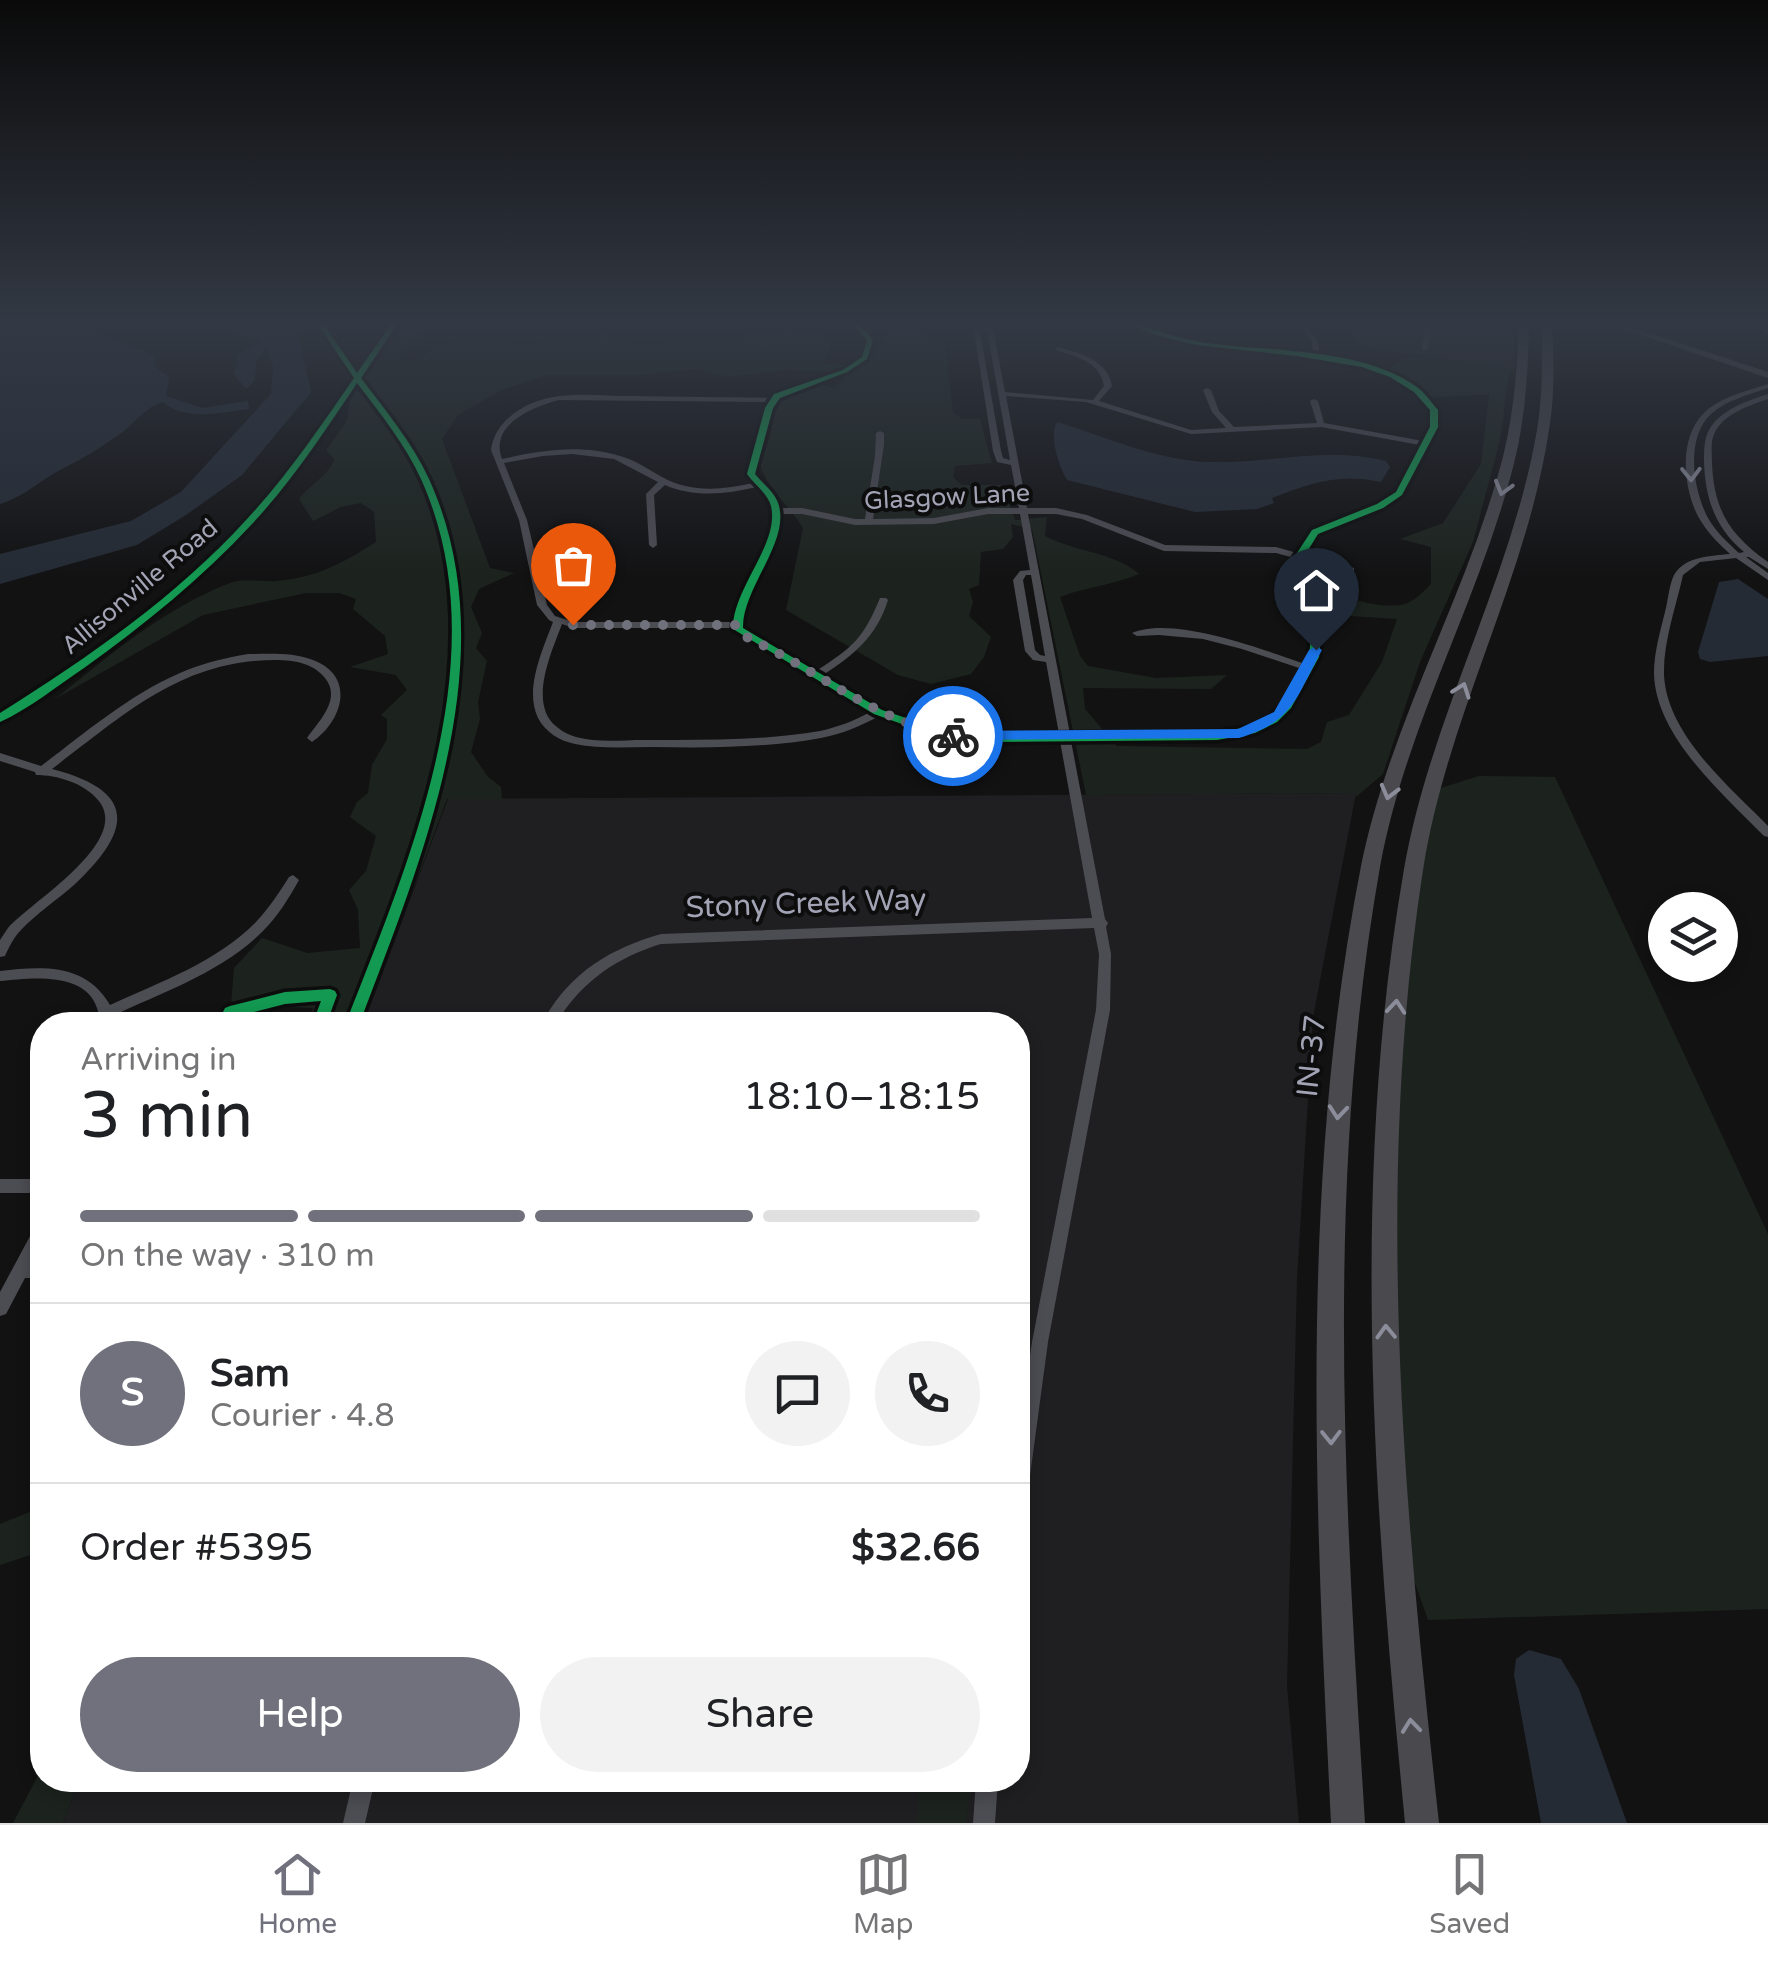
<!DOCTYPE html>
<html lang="en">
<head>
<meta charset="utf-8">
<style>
  body { margin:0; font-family:"Varela Round",sans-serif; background:#f2f2f2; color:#202124; height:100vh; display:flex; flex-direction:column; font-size:38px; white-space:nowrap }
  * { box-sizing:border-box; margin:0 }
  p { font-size:32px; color:#757577 }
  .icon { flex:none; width:55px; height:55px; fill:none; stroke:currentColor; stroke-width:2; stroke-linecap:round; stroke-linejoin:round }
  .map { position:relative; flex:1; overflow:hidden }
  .panel { position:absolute; left:30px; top:1012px; width:1000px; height:780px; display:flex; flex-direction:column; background:#fff; border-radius:40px; box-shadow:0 5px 15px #0003 }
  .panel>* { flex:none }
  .tools { position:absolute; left:1648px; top:892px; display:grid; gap:20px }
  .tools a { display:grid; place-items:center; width:90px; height:90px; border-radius:50%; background:#fff; box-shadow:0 5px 15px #0003; font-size:50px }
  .pin { position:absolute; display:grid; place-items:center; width:85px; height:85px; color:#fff; margin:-102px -42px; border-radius:50% 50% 50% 0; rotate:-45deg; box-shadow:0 0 10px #0007 }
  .pin .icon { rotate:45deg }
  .courier { position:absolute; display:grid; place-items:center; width:100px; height:100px; margin:-50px; border:8px solid #1a73e8; border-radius:50%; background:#fff; color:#222; box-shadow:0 2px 12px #0007 }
  .head em { font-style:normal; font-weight:600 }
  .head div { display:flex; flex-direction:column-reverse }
  .head { display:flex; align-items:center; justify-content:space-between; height:170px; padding:0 50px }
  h1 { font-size:65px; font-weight:600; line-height:75px }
  .bar { display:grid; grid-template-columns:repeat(4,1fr); gap:15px 10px; align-content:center; height:120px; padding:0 50px }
  .bar i { height:12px; border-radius:8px; background:#e0e0e0 }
  .bar .current { background:#70717c }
  .bar p { grid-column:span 4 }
  .line { display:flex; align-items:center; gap:25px; padding:0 50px; border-top:2px solid #e0e0e0 }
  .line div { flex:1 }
  .round { display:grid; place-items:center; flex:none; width:105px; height:105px; border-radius:52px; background:#f2f2f2 }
  .cta { display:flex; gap:20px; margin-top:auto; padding:20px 50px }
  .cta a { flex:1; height:115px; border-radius:60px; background:#70717c; color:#fff; font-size:40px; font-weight:600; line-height:115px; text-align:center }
  .cta a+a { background:#f2f2f2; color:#202124 }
  .tabs { display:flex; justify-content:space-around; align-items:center; height:140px; border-top:2px solid #e0e0e0; background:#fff; font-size:28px; color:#757577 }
  .tabs a { display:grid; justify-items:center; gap:5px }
  .tabs .current { color:#70717c }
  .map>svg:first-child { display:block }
  .built { fill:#1f1f21 }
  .green { fill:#1c231e }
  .water { fill:#252b35 }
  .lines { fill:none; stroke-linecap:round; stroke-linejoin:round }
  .river { fill:#252b35; fill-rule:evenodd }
  .minor { fill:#4c4c53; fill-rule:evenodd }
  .major { fill:#49494d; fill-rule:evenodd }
  .highway { fill:#49494e; fill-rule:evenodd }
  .cycleway-casing { stroke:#0d0d0e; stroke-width:7 }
  .cycleway { fill:#139951; fill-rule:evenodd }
  .oneway { stroke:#8c8e9c }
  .oneway2 { stroke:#8c8d9b }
  .route { fill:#1a73e8 }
  .done { stroke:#70717c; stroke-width:10; stroke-dasharray:0 18 }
  .labels { text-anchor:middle; stroke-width:8; stroke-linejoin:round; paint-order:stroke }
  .far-street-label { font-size:25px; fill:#a2a4b5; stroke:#0d0d0e }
  .street-label { font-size:30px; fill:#a2a4b5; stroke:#0d0d0e }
</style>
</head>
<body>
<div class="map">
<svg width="1768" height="1823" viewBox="0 0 1768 1823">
  <rect width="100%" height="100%" fill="#121213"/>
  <path class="built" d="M 1344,323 L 1514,323 L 1514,370 L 1358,346 Z
    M 1356,793 L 1313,1017 L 1297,1279 L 1287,1686 L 1299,1823 L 63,1823 L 79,1780 L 1018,1780 L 1018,1025 L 363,1025 L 448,799 Z"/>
  <path class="green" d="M 406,323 L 430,326 L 401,355 L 400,360 C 422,367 426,349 444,345 C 463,341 483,345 502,340 L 510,345 L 572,342 L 606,334 L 635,346 L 792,331 L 829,337 L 832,344 L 822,363 L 863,367 C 871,351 888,353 885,330 C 907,322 927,333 945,344 L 953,412 L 962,419 L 980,419 L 992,463 L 955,466 L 953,477 L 962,485 L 1003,485 L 1015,520 L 1047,517 L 1045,536 C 1075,552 1114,552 1139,574 C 1113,585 1086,587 1060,597 L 1080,656 L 1088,666 L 1156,678 L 1227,675 L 1211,689 L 1083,688 L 1085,709 L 1117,746 L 1307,749 L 1321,742 L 1327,722 L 1349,715 L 1382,662 L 1397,619 L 1350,616 L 1314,601 L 1307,576 L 1310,569 C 1330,573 1333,584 1349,596 C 1360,604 1391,608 1405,604 C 1415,601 1424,591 1431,584 L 1431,547 L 1400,539 L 1443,523 L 1481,464 L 1489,395 L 1431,397 L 1385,370 L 1411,356 L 1510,367 L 1500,440 L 1473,542 L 1420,662 L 1383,774 L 1356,797 L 1355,793 L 1086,795 L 1032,529 L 1011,524 L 1013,537 L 1003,549 L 981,552 L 979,585 L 969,589 L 973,602 L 969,616 L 991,637 L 984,657 L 971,674 L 931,684 L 898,675 L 786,610 L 803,528 C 788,504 766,488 759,461 C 772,444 771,418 781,398 L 817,383 L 834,388 L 851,372 L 786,370 L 727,377 L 699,369 L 635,375 L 546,375 L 504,389 L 458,415 L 442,439 L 490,568 L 514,573 L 479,589 L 471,607 L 482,633 L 476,648 L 487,661 L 478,702 L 480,719 L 471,752 L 488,777 L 501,787 L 502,799 L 447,799 L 363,1025 L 308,1025 L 313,1008 L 231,1005 L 234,968 L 262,938 L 307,953 L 360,948 L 358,910 L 349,890 L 366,871 L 376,836 L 350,817 L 357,802 L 368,793 L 372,765 L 387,739 L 387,719 L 381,715 L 407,690 L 396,675 L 350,667 L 388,654 L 385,636 L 353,609 L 356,599 L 339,593 L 306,593 L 203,615 L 55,699 C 110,655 163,609 230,583 C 242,578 262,582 276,581 C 316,578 343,563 376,542 L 374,512 L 361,503 L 341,507 L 313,521 L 299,499 C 309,485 330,475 334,459 L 326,450 L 347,421 L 350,399 Z
    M 1479,776 L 1555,777 L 1768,1234 L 1768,1609 L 1428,1620 L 1395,1526 L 1393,1047 L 1431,791 Z
    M 42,1507 L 42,1551 L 0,1565 L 0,1524 Z
    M 42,1768 L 42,1780 L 79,1780 L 63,1823 L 13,1823 Z
    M 919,1780 L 971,1780 L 966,1823 L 917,1823 Z"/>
  <path class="water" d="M 0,323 L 73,323 L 155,356 L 155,367 L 169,377 L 166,396 L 202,408 L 248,401 L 249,409 C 223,412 185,422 163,402 C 145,407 135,423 120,434 C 100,448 82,459 60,470 C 38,482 25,496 0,504 Z
    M 202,323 L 271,323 L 297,331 L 311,392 L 242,475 L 186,515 L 137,545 L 0,584 L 0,554 L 131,521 L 181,492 L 271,394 L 273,366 L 266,348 L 256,361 L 255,380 L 246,389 L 233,373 L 238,364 L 236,355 L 262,341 Z
    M 1057,422 C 1107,437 1155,460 1208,462 C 1268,464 1326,446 1386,461 L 1390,467 L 1381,482 C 1339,473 1311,483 1272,498 L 1274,503 L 1257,509 L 1195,512 L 1067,480 C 1058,464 1049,436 1057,422 Z
    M 1738,579 L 1768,599 L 1768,656 L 1710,662 L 1700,659 L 1698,652 L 1719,582 Z
    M 1529,1650 L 1561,1659 L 1579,1689 L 1627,1823 L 1541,1823 L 1514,1675 L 1516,1659 Z"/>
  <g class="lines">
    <path class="river" d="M 325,323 L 356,323 L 271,337 L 265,333 Z"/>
    <path class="minor" d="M 852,323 L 858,323 L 873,340 L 867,359 L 847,372 L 780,398 L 773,408 L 755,474 L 773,494 L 780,508 L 802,508 L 855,519 L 865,519 L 875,456 L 876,433 L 880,431 L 884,433 L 884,444 L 873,519 L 934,518 L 988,508 L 1019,508 L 1011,465 L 997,462 L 993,451 L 974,331 L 986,326 L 986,323 L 992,323 L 1005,392 L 1093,400 L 1104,386 C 1100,361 1076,357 1056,350 L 1055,349 L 1058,347 C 1081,354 1107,359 1112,386 L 1099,401 L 1191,430 L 1226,428 L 1212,412 L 1203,390 L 1207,388 L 1211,390 L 1219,411 L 1234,427 L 1317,423 L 1310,401 L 1314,399 L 1318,401 L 1324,423 L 1423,441 L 1430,427 L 1430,410 L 1414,392 L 1390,377 L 1362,367 L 1297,356 L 1197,345 L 1163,337 L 1122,323 L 1131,323 L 1197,341 L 1313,354 L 1312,342 L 1299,323 L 1305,323 L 1318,342 L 1320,355 C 1353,360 1396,367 1421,391 C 1427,396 1433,404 1438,410 L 1438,427 L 1402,495 L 1383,508 L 1318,534 L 1305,555 L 1354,568 L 1354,572 L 1302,560 L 1296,570 L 1296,582 L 1321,635 L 1319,657 L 1291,708 L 1277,722 L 1255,733 L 1217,740 L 1071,741 L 1105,919 L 1108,923 L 1106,927 L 1111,954 L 1110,1010 L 1048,1342 L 1027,1498 L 1025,1505 L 1018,1507 L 1018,1438 L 1032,1342 L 1096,1010 L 1099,954 L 1094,928 L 661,944 C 615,958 580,983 555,1025 L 541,1025 C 567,975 608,949 661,934 L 1092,918 L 1060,741 L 989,742 L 938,737 L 879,716 C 861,726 842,734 821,738 C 766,748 708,748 652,747 C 626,747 600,749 575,744 C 560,741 545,732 538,718 C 524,689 543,649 553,622 L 549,620 L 537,605 L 519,520 L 491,450 C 495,418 530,399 560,396 C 583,393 608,396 631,396 C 678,397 725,397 772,398 L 774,394 L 843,370 L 862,357 L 867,340 ZM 987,330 L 1010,460 L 1003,458 L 1001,451 L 980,332 ZM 1006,396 L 1086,402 L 1191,434 L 1321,427 L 1420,445 L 1396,492 L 1377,504 L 1312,530 L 1297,553 L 1276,547 L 1165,545 L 1087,515 L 1056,508 L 1027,508 ZM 559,400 L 769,402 L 765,408 L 747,474 L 753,483 C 722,490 691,493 662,477 C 648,469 635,460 620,456 C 581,444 541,450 502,459 C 489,424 533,407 559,400 ZM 572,454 L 614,459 L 658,482 L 646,494 L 649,545 L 653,548 L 657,545 L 654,495 L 665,485 C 695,498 726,494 757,487 C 763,493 769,498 771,507 C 779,539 738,588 733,622 L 574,622 L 555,616 L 547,605 L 527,520 L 504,463 L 543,456 ZM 780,514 L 802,514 L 855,525 L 934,524 L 988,514 L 1020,514 L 1030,570 L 1020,571 L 1013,580 L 1025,651 L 1033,660 L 1046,662 L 1059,734 C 1020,734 981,736 943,730 C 900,723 859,696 823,675 C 854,655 877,636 888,600 L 886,598 L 880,598 C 863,639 853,647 816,671 L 743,628 C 742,587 779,554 780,514 ZM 1028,514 L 1056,514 L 1082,519 L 1164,551 L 1276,553 L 1294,558 C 1292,561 1287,568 1286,572 C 1280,599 1326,625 1305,664 C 1264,650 1173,615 1132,633 L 1137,636 L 1159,635 L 1203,639 L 1242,649 L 1302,669 L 1283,704 L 1269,718 L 1249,727 L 1217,732 L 1070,734 ZM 1026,575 L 1031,575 L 1045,656 L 1040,655 L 1035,650 L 1023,580 ZM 562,624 L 573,628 L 733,628 L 735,631 L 870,712 C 854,721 838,727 820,731 C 762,741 703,740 644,740 C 622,740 597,743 576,737 C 566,734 556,728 550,720 C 532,694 552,651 562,624 Z
      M 1426,323 L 1432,323 L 1428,349 L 1425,351 L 1422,349 Z
      M 1751,323 L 1758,323 L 1768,330 L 1768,335 Z
      M 1768,384 L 1768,388 C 1749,395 1726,400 1711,414 C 1685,438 1693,490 1708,518 C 1716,532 1727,542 1739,553 L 1744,552 C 1715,528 1705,498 1704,461 C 1704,448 1704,435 1713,424 C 1726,408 1749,400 1768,394 L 1768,399 C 1750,405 1724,414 1715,432 C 1710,441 1712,453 1712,463 C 1714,511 1730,535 1768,562 L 1768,569 L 1749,557 L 1746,557 L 1768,573 L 1768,580 L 1736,558 L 1700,562 L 1683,575 C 1676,607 1663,642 1664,675 C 1667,735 1729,786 1768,826 L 1768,837 L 1764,836 C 1723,794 1655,736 1654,673 C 1654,653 1660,632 1665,612 C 1668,601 1669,585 1674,575 C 1685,556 1711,556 1730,554 C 1718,543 1707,532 1699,518 C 1683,489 1678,438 1704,413 C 1720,397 1747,391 1768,384 Z
      M 248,654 C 270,654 292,652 313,660 C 356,676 343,721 312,742 L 307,738 C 319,721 342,699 325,678 C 313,663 294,660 276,660 C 181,660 124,715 52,769 C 137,791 133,830 74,885 C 57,900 37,913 21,930 C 14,937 9,947 5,956 L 0,957 L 0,940 L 8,928 C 31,902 133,841 98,800 C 84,783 57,775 36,775 L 35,772 L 0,761 L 0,753 L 41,766 C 85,733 129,695 180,673 C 202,663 225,658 248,654 Z
      M 293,875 L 299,880 C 289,898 278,916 263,931 C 222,972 163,992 112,1016 L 114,1025 L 100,1025 C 99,1019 99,1014 97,1008 C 85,971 30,978 0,981 L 0,971 C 42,966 86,963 110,1005 C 160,982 217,962 256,922 C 269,908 279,893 289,877 Z
      M 0,1179 L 42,1179 L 42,1193 L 0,1193 Z
      M 42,1223 L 42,1246 L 34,1262 L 42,1262 L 42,1278 L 25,1278 L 6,1314 L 0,1316 L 0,1292 L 36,1225 Z
      M 353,1780 L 375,1780 L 365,1823 L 343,1823 Z
      M 976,1780 L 998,1780 L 995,1823 L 973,1823 Z"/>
    <path class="major" d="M 391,323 L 400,323 C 354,390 311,460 257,521 C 208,576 150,623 90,665 C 62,685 32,711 0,723 L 0,711 C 88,656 174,596 245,519 C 301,459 344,389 391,323 Z
      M 1606,323 L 1619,323 L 1768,372 L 1768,378 Z"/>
    <path class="highway" d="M 1519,323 L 1529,323 C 1528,375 1525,425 1511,475 C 1475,609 1405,729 1380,867 C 1324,1184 1345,1504 1365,1823 L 1331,1823 C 1315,1503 1299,1182 1361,866 C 1389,728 1460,608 1498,475 C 1513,425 1517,375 1519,323 Z
      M 1542,323 L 1552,323 C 1554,359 1555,394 1549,430 C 1526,582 1447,716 1423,870 C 1374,1188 1404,1506 1439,1823 L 1405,1823 C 1374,1505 1349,1186 1404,869 C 1431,715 1511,581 1537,430 C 1543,394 1542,359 1542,323 Z"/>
    <g class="cycleway-casing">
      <path id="cycleway" d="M 317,323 L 323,323 L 357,373 L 392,323 L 398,323 L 361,378 C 385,410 412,442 429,479 C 509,655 422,858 359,1025 L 345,1025 C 410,859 500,654 421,479 C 405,444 380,413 357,383 C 325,431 292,481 252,524 C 202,578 144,625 84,668 C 57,686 29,709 0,722 L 0,713 C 89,657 176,597 247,519 C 287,476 321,426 354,378 Z
        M 852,323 L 858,323 L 873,340 L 867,359 L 847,372 L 780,398 L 773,408 L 755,474 C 763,484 776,493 779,506 C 789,543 742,589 743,628 L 882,710 L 939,729 L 989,734 L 1217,732 L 1249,727 L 1269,718 L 1283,704 L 1309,657 L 1311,635 L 1286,582 L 1286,570 L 1312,530 L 1377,504 L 1396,492 L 1430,427 L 1430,410 L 1414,392 L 1390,377 L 1362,367 L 1297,356 L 1197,345 L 1163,337 L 1122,323 L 1131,323 C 1156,330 1180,339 1206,343 C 1272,352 1361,347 1417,387 C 1425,393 1431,402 1438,410 L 1438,427 L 1402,495 L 1383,508 L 1318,534 L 1296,570 L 1296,582 L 1321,635 L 1319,657 L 1291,708 L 1277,722 L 1255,733 L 1217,740 L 989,742 L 938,737 L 874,714 L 733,629 C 732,589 780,544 771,506 C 768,494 754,484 747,474 L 765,408 L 774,394 L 843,370 L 862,357 L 867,340 Z
        M 330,989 L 335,991 L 337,995 L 326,1025 L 312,1025 L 321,1001 L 285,1004 L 230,1018 L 225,1016 L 223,1012 L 225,1008 L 230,1006 L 285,992 Z"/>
    </g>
    <use href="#cycleway" class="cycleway"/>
  </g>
  <defs><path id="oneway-chevron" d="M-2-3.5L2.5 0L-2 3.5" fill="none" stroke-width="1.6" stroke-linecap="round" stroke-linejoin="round" transform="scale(2.5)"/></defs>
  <use class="oneway" href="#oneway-chevron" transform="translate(1691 474) rotate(89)"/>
  <g class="oneway2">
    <use href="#oneway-chevron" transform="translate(1503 488) rotate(106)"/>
    <use href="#oneway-chevron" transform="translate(1462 690) rotate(-70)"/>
    <use href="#oneway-chevron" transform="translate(1389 792) rotate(105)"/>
    <use href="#oneway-chevron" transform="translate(1396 1007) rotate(-85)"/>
    <use href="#oneway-chevron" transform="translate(1338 1112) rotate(95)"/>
    <use href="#oneway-chevron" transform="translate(1386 1332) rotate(-92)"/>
    <use href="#oneway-chevron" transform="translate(1331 1437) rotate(89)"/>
    <use href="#oneway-chevron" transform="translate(1411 1726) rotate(-96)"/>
  </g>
  <linearGradient id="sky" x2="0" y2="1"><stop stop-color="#0a0a0a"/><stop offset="0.56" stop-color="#333944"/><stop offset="1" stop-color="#333944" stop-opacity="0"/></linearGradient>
  <rect width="1768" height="578" fill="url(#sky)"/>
  <path class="route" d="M 1316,646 L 1322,650 C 1296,697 1294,722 1239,738 L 953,740 L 946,736 L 953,731 L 1238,729 L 1274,712 L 1309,650 Z"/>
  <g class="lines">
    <path class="done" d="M 573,625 L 736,625 L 748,638 C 818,670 876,722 953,736"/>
  </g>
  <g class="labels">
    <g class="far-street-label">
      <text transform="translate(947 496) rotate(-3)" y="9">Glasgow Lane</text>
      <text transform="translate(139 586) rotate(-40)" y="9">Allisonville Road</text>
    </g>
    <g class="street-label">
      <text transform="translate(806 903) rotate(-2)" y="10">Stony Creek Way</text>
      <text transform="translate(1311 1056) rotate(-84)" y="10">IN-37</text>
    </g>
  </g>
</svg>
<div class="tools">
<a><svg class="icon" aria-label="layers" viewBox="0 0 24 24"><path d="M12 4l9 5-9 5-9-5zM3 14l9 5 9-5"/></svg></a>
</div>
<div class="pin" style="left:573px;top:625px;background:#ea580c"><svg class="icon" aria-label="bag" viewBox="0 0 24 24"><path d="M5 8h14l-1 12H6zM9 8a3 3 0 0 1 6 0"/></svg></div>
<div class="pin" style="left:1316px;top:650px;background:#1f2937"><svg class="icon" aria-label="home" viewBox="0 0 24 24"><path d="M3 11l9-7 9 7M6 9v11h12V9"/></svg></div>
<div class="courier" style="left:953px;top:736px"><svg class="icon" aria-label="bike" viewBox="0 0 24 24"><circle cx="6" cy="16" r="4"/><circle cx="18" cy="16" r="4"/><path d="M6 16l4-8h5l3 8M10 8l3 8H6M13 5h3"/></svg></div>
<section class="panel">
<div class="head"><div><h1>3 min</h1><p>Arriving in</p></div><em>18:10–18:15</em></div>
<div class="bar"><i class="current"></i><i class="current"></i><i class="current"></i><i></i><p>On the way · 310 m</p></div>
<div class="line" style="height:180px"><b class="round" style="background:#70717c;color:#fff">S</b><div><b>Sam</b><p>Courier · 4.8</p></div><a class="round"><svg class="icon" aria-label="chat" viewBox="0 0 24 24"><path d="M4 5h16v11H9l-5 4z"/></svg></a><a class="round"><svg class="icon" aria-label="phone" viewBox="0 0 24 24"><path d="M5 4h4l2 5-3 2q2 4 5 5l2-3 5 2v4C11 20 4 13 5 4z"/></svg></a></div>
<div class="line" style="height:130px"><div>Order #5395</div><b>$32.66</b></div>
<div class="cta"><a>Help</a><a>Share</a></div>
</section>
</div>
<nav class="tabs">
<a class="current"><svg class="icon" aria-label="home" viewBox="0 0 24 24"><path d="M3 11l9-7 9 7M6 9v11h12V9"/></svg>Home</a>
<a><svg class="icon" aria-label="map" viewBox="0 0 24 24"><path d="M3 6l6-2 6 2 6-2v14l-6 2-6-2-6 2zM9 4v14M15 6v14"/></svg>Map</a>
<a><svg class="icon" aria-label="saved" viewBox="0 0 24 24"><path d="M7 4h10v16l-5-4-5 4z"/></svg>Saved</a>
</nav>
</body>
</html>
